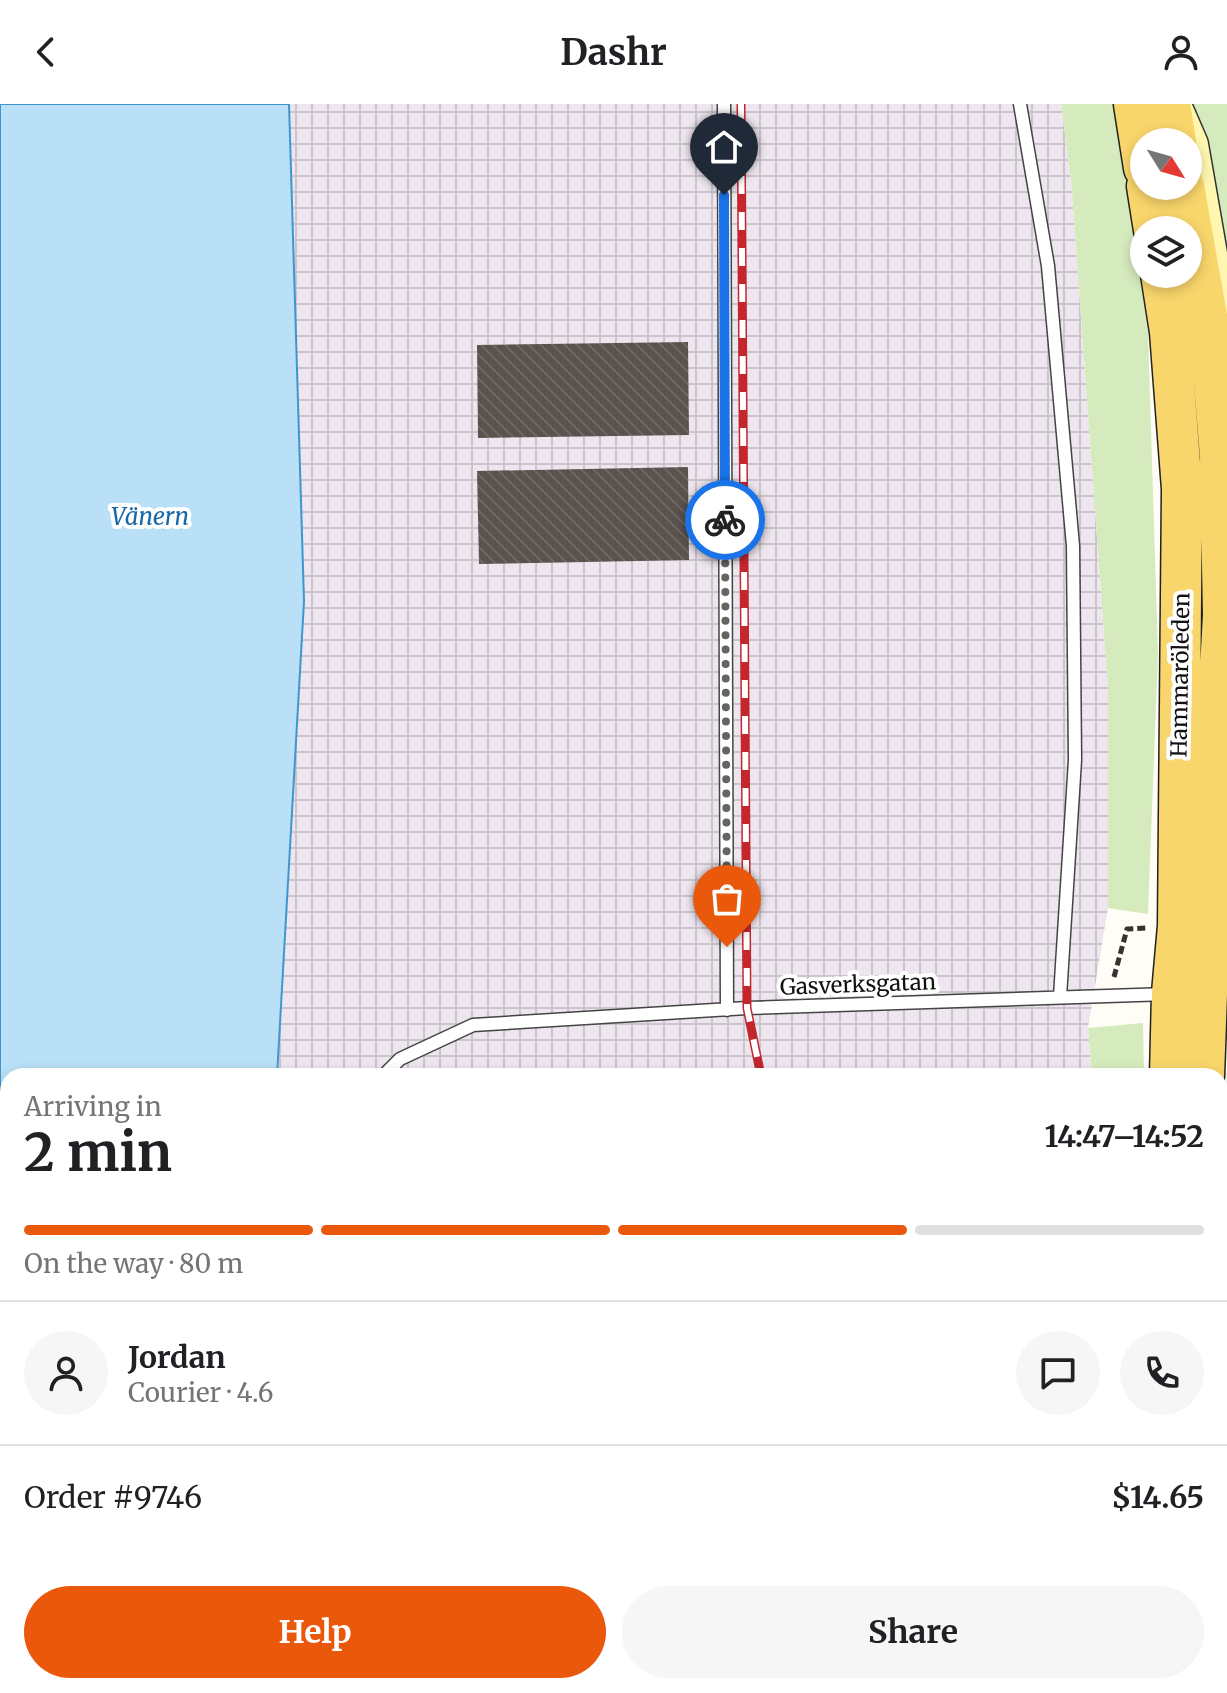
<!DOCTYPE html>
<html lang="en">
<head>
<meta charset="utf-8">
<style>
  body { margin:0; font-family:Merriweather,serif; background:#f6f6f6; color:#202124; height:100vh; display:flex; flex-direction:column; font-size:30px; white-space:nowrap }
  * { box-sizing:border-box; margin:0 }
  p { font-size:26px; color:#757577 }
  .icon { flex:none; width:44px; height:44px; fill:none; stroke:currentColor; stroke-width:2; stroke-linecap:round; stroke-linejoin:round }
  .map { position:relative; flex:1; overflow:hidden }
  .panel { position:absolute; left:0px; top:964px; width:1228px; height:626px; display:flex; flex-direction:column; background:#fff; border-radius:24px 24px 0 0; box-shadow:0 4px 12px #0003 }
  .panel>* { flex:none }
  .needle { width:52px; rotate:127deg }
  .fabs { position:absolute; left:1130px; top:24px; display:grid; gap:16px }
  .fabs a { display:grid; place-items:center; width:72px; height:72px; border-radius:50%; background:#fff; box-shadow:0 4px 12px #0003; font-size:40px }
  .pin { position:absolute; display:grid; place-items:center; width:68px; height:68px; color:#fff; margin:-82px -34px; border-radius:50% 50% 50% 0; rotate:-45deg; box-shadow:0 0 8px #0007 }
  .pin .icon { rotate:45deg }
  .courier { position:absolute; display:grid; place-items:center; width:80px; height:80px; margin:-40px; border:6px solid #1a73e8; border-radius:50%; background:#fff; color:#222; box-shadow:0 2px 10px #0007 }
  .overview em { font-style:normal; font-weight:700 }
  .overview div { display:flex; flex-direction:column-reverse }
  .overview { display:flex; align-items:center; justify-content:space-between; height:136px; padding:0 24px }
  h1 { font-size:52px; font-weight:700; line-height:60px }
  .bar { display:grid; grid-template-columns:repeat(4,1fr); gap:12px 8px; align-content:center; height:96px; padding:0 24px }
  .bar i { height:10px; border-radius:6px; background:#e0e0e0 }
  .bar .current { background:#ea580c }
  .bar p { grid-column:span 4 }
  .line { display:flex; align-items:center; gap:20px; padding:0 24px; border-top:2px solid #e0e0e0 }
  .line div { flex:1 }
  .round { display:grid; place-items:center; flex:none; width:84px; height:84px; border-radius:42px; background:#f6f6f6 }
  .primary-button { display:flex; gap:16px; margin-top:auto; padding:16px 24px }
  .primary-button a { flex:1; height:92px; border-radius:48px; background:#ea580c; color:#fff; font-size:32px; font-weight:700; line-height:92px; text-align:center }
  .primary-button a+a { background:#f6f6f6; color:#202124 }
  header { display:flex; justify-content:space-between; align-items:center; height:104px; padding:0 24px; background:#fff; font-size:36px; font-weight:700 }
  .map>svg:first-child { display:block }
  .industrial { fill:url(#industrial-grid) }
  .green { fill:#d5ebbd }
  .water { fill:#b9e0f7; stroke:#3f96cf; stroke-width:2 }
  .building { fill:url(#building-back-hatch) }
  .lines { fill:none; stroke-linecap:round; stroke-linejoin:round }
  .service-casing { stroke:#444; stroke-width:15 }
  .secondary-casing { stroke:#333; stroke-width:39 }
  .primary-casing { stroke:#222; stroke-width:43 }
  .path { stroke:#333; stroke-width:5; stroke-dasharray:8 4; stroke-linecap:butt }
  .service { stroke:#fff; stroke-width:12 }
  .secondary { stroke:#fff6b0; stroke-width:36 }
  .primary { stroke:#f9d66b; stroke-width:40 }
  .rail-casing { stroke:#c4262e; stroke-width:9 }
  .rail { stroke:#fff; stroke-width:6; stroke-dasharray:18; stroke-linecap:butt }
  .done { stroke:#646461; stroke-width:8; stroke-dasharray:0 14.4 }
  .route { stroke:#1a73e8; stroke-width:10 }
  .labels { text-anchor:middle; stroke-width:8; stroke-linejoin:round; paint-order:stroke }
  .street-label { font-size:22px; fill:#111; stroke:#fff }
  .water-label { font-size:24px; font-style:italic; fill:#1768a6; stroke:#fff }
</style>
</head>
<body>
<header><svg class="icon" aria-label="back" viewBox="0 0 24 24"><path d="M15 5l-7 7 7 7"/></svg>Dashr<svg class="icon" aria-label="person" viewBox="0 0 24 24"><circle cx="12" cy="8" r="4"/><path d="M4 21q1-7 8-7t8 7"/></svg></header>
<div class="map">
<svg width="1227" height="1589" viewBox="0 0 1227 1589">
  <defs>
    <pattern id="industrial-grid" width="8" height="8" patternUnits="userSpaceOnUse" patternTransform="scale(2)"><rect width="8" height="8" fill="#eee6ef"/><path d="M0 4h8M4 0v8" fill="none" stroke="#cbc4cc"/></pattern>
    <pattern id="building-back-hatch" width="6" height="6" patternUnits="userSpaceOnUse" patternTransform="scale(2)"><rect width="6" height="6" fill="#5a524d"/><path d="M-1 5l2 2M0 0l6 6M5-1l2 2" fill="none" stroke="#6d6662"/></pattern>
  </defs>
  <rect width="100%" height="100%" fill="#fffdf5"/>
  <path class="industrial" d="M 289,0 L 1061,0 L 1071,75 L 1108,585 L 1108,804 L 1088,924 L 1092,972 L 277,972 L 304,497 Z
    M 0,1368 L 8,1370 L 8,1582 L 1152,1582 L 1155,1589 L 0,1589 Z"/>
  <path class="green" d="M 1061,0 L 1115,0 L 1148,230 L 1158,549 L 1148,810 L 1108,804 L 1108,585 L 1071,75 Z
    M 1191,0 L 1227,0 L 1227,170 Z
    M 1143,919 L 1144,972 L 1092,972 L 1088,924 Z
    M 1227,1150 L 1227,1451 L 1220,1373 Z"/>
  <path class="water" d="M 0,0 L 289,0 L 304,497 L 277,972 L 8,972 L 8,1370 L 0,1368 Z"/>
  <path class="building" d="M 688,238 L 689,331 L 478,334 L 477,241 Z
    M 688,363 L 689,456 L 479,460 L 477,367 Z"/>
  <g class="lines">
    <g class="service-casing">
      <path id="service" d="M 724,0 L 727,906
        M 1020,0 L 1048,162 L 1073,442 L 1075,656 L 1060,893
        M 383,972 L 400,955 L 473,921 L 747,904 L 1168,890
        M 0,1488 L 8,1489
        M 290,1589 L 291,1582"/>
    </g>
    <g class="secondary-casing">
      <path id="secondary" d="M 1174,4 L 1190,41 L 1214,179 L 1227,202"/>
    </g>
    <g class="primary-casing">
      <path id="primary" d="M 1134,0 L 1144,64
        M 1170,0 L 1176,38
        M 1147,82 L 1154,126
        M 1184,82 L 1210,229 L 1220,353 L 1223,511 L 1215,655 L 1212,831 L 1207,890 L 1204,972
        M 1161,170 L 1170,228 L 1182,385 L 1178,822 L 1172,889 L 1170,972
        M 1220,1574 L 1222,1589"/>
    </g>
    <path class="path" d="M 1114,873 L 1127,825 L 1147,824"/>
    <use href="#service" class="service"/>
    <use href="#secondary" class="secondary"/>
    <use href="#primary" class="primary"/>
    <g class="rail-casing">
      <path id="rail" d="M 741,0 L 747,904 L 761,972
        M 762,1582 L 783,1589
        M 849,1582 L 859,1589
        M 879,1582 L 889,1589
        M 1041,1582 L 1045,1589"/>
    </g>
    <use href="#rail" class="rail"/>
  </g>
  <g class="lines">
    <path class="done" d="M 725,416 L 727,843"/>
    <path class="route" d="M 724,91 L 725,416"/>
  </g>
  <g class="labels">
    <g class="street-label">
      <text transform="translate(1180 571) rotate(-89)" y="8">Hammaröleden</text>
      <text transform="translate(858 880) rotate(-2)" y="8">Gasverksgatan</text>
    </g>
    <g class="water-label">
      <text x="150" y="421">Vänern</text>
    </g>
  </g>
</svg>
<div class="fabs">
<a><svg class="needle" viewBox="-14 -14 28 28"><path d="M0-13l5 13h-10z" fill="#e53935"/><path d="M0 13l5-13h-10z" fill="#757577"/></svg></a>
<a><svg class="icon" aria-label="layers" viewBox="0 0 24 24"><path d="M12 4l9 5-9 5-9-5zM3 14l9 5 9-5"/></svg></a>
</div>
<div class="pin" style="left:727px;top:843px;background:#ea580c"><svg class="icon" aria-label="bag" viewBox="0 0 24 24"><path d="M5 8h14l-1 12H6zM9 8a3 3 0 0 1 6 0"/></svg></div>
<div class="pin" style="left:724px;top:91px;background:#1f2937"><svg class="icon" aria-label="home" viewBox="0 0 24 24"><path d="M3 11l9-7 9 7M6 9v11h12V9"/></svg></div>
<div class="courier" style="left:725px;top:416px"><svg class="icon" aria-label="bike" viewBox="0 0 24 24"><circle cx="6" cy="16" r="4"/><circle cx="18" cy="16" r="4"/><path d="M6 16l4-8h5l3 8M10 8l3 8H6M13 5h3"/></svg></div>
<section class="panel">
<div class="overview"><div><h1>2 min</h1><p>Arriving in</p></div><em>14:47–14:52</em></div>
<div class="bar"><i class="current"></i><i class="current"></i><i class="current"></i><i></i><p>On the way · 80 m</p></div>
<div class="line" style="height:144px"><a class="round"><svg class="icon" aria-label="person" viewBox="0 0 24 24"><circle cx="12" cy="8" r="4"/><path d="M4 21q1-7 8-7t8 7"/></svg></a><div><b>Jordan</b><p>Courier · 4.6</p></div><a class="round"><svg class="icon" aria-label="chat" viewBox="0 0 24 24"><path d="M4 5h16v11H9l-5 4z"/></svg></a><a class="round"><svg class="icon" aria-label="phone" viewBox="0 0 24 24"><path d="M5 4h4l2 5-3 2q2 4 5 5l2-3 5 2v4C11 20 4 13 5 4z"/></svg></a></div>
<div class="line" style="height:104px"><div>Order #9746</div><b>$14.65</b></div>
<div class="primary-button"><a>Help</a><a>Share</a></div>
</section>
</div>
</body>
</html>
